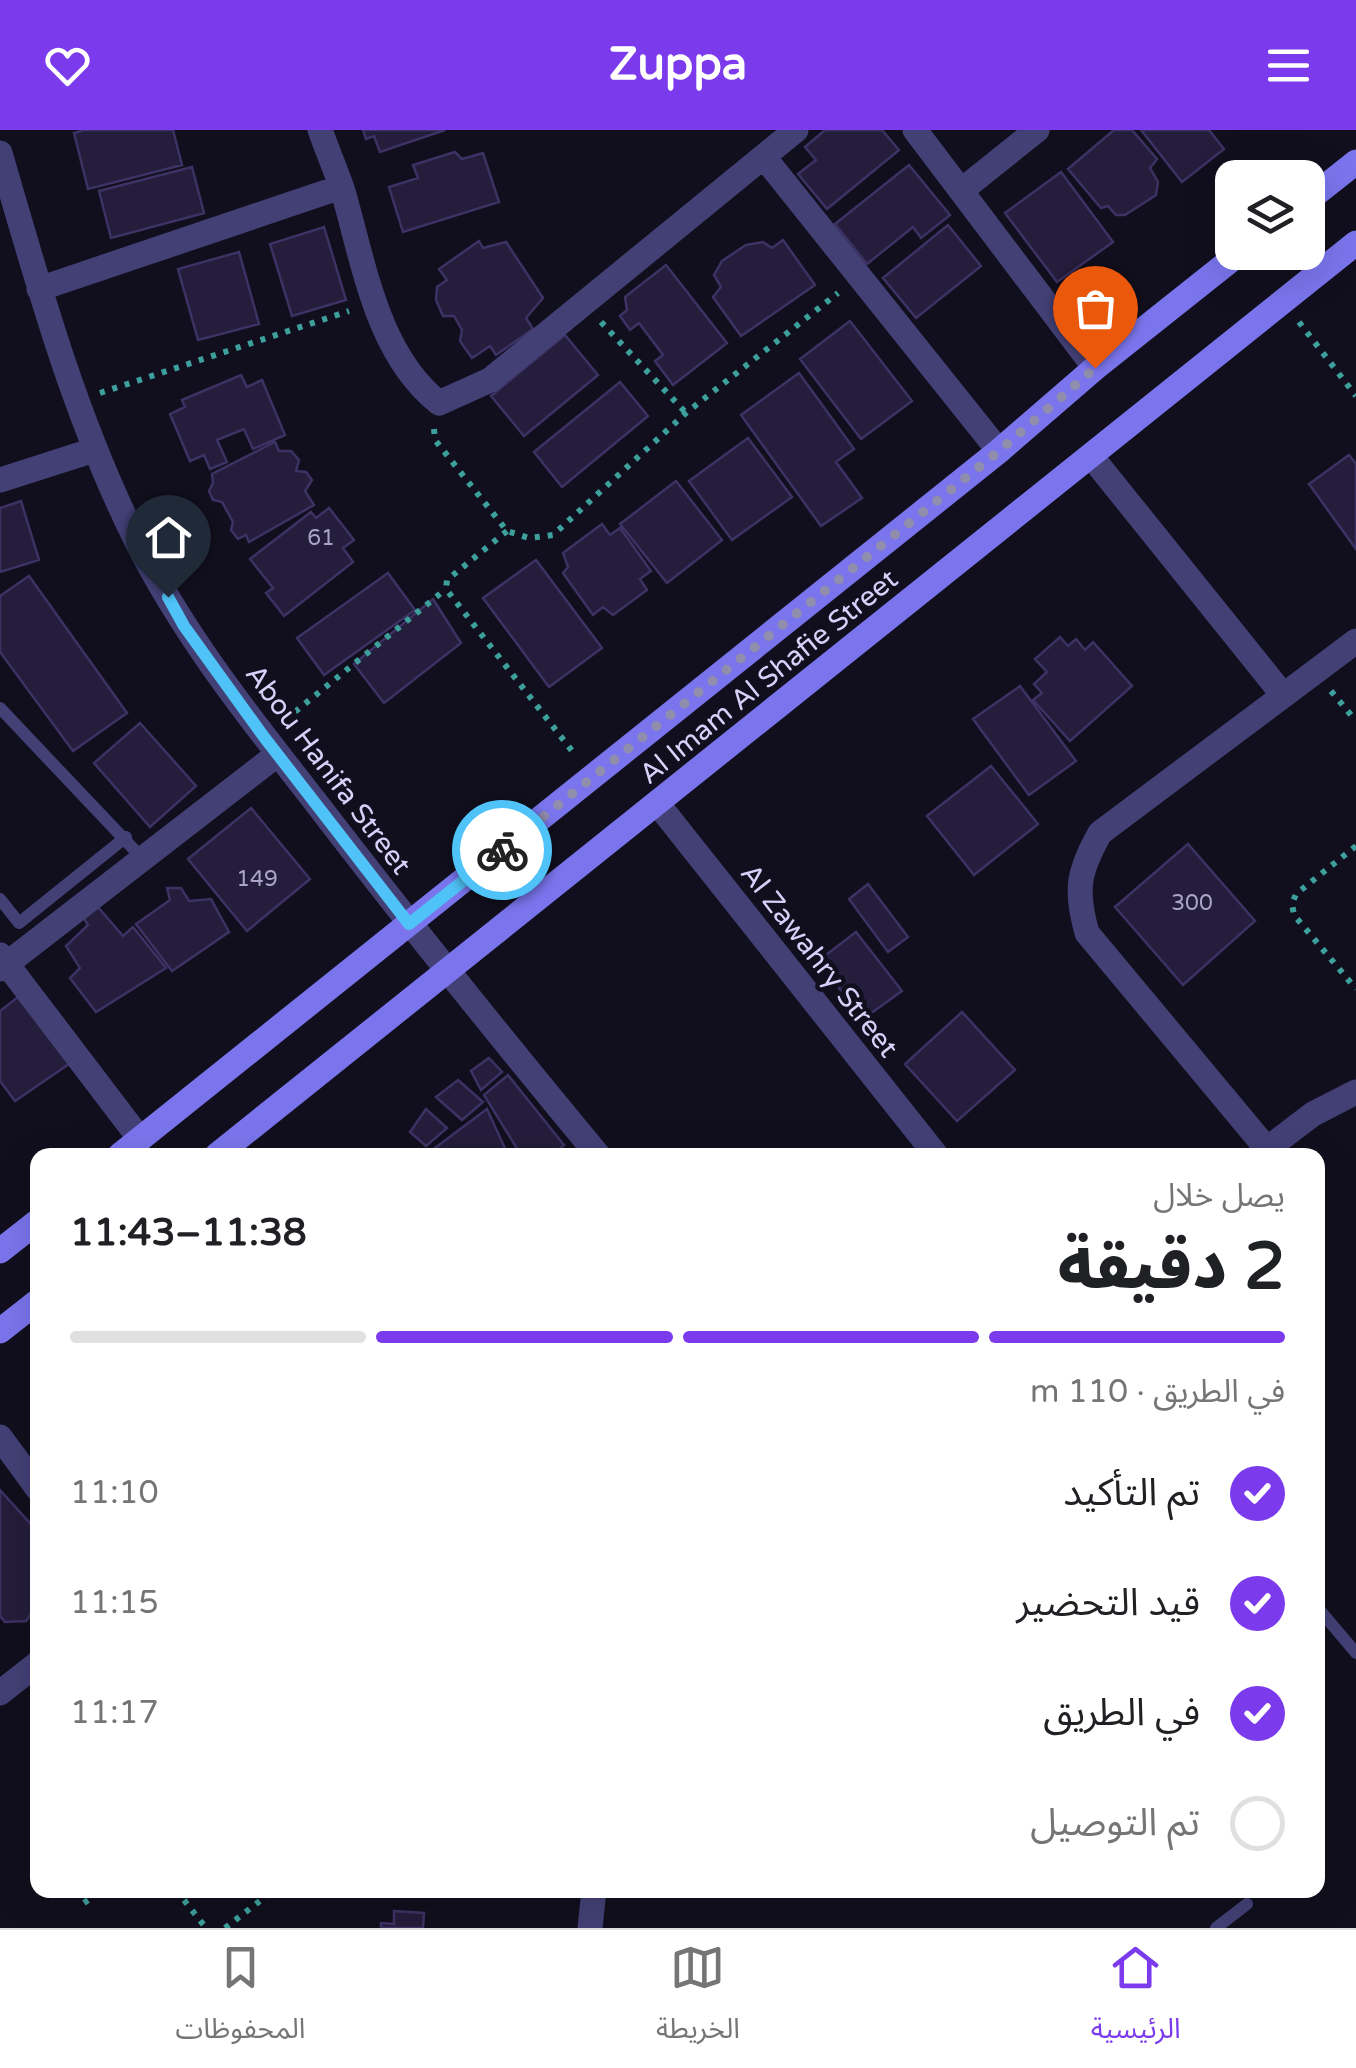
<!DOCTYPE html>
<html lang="ar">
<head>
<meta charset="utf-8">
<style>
  body { margin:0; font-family:"Varela Round","Noto Sans Arabic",sans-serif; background:#f6f6f6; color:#202124; direction:rtl; height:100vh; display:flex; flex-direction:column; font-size:38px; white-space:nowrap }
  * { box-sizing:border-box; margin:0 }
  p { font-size:32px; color:#757577 }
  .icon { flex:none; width:55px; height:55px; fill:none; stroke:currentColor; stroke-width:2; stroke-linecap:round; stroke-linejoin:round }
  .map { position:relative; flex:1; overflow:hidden; direction:ltr }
  .details { position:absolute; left:30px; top:1018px; width:1295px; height:750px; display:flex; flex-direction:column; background:#fff; border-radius:20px; box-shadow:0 10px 40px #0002; direction:rtl }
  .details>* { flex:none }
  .tools { position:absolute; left:1215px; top:30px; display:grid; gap:20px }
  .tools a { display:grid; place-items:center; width:110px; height:110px; border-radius:20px; background:#fff; box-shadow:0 10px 40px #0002; font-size:50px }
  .pin { position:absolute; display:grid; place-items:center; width:85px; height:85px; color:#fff; margin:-102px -42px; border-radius:50% 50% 50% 0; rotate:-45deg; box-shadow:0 0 10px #0007 }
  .pin .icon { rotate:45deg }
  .courier { position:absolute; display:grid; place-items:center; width:100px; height:100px; margin:-50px; border:8px solid #4fc3f7; border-radius:50%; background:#fff; color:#222; box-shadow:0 2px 12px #0007 }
  .head em { font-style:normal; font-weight:800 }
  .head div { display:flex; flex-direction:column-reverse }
  .head { display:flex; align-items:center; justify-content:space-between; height:170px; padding:0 40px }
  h1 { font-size:65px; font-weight:800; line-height:75px }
  .bar { display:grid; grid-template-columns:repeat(4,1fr); gap:15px 10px; align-content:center; height:120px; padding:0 40px }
  .bar i { height:12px; border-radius:8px; background:#e0e0e0 }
  .bar .active { background:#7c3aed }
  .bar p { grid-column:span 4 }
  ol { padding:0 40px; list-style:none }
  li { display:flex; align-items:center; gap:30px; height:110px }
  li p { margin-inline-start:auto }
  li .icon { padding:10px; border-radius:50%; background:#7c3aed; color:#fff; stroke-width:4 }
  li:last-child { color:#757577 }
  li i { width:55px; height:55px; border:5px solid #e0e0e0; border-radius:50% }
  header { display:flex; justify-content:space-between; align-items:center; height:130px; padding:0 40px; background:#7c3aed; color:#fff; font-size:45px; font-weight:800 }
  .dock { display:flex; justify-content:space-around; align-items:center; height:140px; border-top:2px solid #e0e0e0; background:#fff; font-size:28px; color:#757577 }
  .dock a { display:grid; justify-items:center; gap:5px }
  .dock .active { color:#7c3aed }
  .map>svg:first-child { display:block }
  .building { fill:#241d3b; stroke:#3d3264; stroke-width:2.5 }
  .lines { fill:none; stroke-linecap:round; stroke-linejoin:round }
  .path { stroke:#3da09c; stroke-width:6; stroke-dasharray:5 8; stroke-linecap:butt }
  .lane { stroke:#434076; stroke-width:12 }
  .street { stroke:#434076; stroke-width:25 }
  .secondary { stroke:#7a75ec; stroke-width:25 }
  .done { stroke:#918dac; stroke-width:10; stroke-dasharray:0 18 }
  .route { stroke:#4fc3f7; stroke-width:12 }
  .labels { text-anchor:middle; stroke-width:9; stroke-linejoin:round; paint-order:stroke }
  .number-label { font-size:22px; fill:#aaa4ca }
  .street-label { font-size:28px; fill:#d6d1f9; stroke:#110f1d }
</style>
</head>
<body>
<header><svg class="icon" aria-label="menu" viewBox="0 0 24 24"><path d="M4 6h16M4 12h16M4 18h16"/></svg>Zuppa<svg class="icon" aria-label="heart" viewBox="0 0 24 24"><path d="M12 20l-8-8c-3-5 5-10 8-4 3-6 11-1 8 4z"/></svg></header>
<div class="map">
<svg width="1356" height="1798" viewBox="0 0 1356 1798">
  <rect width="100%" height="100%" fill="#110f1d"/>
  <path class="building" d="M 84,0 L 173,0 L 182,35 L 88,59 L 74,3 Z
    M 363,0 L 445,0 L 380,22 L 374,6 L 366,9 Z
    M 825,0 L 882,0 L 899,20 L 827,79 L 798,44 L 816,30 L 805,17 Z
    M 1114,0 L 1132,0 L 1157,29 L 1150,38 L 1158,52 L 1156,65 L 1125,85 L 1116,85 L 1108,76 L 1101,78 L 1068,39 Z
    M 1141,0 L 1209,0 L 1224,19 L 1182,52 Z
    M 455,22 L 462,29 L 483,23 L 499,72 L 403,102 L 389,57 L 418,48 L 413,35 Z
    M 909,35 L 950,85 L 921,108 L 913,97 L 867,134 L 835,94 Z
    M 192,37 L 204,83 L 111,108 L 99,61 Z
    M 1061,42 L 1113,112 L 1057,152 L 1005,83 Z
    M 948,95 L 981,136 L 916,188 L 883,148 Z
    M 324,97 L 346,170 L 292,186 L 270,114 Z
    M 783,110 L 815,155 L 741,206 L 713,167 L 721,157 L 714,145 L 722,131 L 746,115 L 763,112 L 772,118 Z
    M 479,111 L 483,118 L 506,112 L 543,168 L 526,188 L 533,199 L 496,225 L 490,216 L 472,228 L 460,211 L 462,200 L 454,186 L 443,186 L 436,170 L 437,157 L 447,150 L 439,139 Z
    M 239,122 L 259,194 L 198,210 L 178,139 Z
    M 666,135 L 727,213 L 673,255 L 655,231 L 663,225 L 639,193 L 630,200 L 620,186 L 627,180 L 625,167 Z
    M 850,191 L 912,271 L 861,309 L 800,229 Z
    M 565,205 L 598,245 L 524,306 L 491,266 Z
    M 799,243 L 854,319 L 836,332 L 862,368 L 821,396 L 741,285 Z
    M 241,245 L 247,257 L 262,250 L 285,305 L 253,319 L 244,299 L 217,310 L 227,332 L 210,339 L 204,325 L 190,331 L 170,284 L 185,277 L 182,270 Z
    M 620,252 L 648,286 L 562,357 L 534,322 Z
    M 748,308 L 792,367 L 732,410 L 689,351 Z
    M 275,312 L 279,321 L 291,321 L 299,330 L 296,341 L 306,342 L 312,350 L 305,361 L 314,375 L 249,412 L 246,405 L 238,409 L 231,400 L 233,392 L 222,372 L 213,370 L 209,361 L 213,353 L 212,344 Z
    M 1349,325 L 1356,334 L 1356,419 L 1309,354 Z
    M 676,351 L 722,410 L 667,453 L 620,394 Z
    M 21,371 L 39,430 L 0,442 L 0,378 Z
    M 329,378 L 354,410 L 343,418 L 353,432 L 284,486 L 266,463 L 273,458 L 250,429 L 311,382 L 316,388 Z
    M 602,394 L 610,405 L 620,398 L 651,441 L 640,449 L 647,460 L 613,485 L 603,477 L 593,485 L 563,443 L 568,437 L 563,423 Z
    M 536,430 L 602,518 L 549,557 L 483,468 Z
    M 388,443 L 415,480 L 324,545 L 297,508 Z
    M 29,446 L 127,583 L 73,621 L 0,522 L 0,466 Z
    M 433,469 L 461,513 L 384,573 L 354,534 Z
    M 1060,507 L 1068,516 L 1076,509 L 1085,520 L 1093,512 L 1132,556 L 1070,611 L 1033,570 L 1042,563 L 1034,554 L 1047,542 L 1035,529 Z
    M 1020,556 L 1076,631 L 1029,665 L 973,589 Z
    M 140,593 L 196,656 L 150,697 L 94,633 Z
    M 991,636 L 1038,694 L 974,745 L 927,686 Z
    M 251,678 L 310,749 L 247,801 L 188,729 Z
    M 1188,714 L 1255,791 L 1183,855 L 1115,777 Z
    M 868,754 L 908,807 L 888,822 L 849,769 Z
    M 167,758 L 181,758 L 189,771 L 211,769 L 229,802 L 172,841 L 136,794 L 170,770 Z
    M 97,776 L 123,806 L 133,797 L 166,838 L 96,882 L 70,848 L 80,838 L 66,816 L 88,795 L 83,787 Z
    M 856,802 L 902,861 L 863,889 L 818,831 Z
    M 18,867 L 69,934 L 15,971 L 0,951 L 0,881 Z
    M 962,882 L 1015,940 L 957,991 L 905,934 Z
    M 489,928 L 502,942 L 481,960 L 471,941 Z
    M 508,945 L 564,1015 L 553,1025 L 521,1025 L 484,965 Z
    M 458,950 L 483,972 L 462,990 L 436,967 Z
    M 426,979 L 447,998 L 426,1016 L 410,1002 Z
    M 487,979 L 508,1025 L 435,1025 L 431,1021 Z
    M 0,1360 L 38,1402 L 38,1479 L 36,1477 L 26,1491 L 5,1492 L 0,1486 Z
    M 394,1781 L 424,1783 L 423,1798 L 381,1798 L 381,1793 L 394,1794 Z"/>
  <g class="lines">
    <path class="path" d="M 601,192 L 686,283
      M 1299,192 L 1356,266
      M 100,263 L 349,181
      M 434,299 L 435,310 L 507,401 L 529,408 L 553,405 L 686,283 L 838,163
      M 507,401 L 447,450 L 446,459 L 576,626
      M 1331,561 L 1356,591
      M 285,590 L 446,459
      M 1356,716 L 1296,764 L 1292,774 L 1294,785 L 1356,859
      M 176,1760 L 206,1798
      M 84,1773 L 102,1760
      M 225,1798 L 274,1760"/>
    <path class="lane" d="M 0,578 L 143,729
      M 0,769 L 19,793 L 126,707
      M 1318,1478 L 1356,1523
      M 1216,1798 L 1247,1774"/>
    <path class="street" d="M 320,0 C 327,19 335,39 342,58 C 364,132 376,223 439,273 L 490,250 L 796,0
      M 915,0 L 1095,238
      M 0,23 C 38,154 74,285 135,408 C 182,503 249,587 314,670 C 406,790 501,908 598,1025
      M 764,27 L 999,321
      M 962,60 L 1037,0
      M 39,159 L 341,57
      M 1091,326 L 1283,565
      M 0,350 L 94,320
      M 657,673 L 936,1025
      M 0,825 L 140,1009
      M 0,839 L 278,624
      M 1267,1019 L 1087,803 C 1075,760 1078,742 1100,703 L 1356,511
      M 1259,1025 L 1313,984 L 1356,962
      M 0,1307 L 38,1359
      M 0,1563 L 38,1533
      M 590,1798 L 594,1760"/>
    <path class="secondary" d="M 1308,70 L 1356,32
      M 120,1025 L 999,321 L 1095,238 L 1241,122
      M 217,1025 L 1356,113
      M 0,1121 L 38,1091
      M 0,1201 L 38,1171"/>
  </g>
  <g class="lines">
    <path class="done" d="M 502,720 L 999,321 L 1095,238"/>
    <path class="route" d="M 168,467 L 184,496 L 264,607 L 409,794 L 502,720"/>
  </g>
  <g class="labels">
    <g class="number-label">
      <text x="321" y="415">61</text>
      <text x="257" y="756">149</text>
      <text x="1192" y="780">300</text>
    </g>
    <g class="street-label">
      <text transform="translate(768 546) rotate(-39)" y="10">Al Imam Al Shafie Street</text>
      <text transform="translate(329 639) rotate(53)" y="10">Abou Hanifa Street</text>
      <text transform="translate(820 830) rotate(52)" y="10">Al Zawahry Street</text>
    </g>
  </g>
</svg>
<div class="tools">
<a><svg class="icon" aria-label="layers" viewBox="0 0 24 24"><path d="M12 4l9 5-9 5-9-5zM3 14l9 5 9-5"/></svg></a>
</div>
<div class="pin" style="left:1095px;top:238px;background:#ea580c"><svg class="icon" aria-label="bag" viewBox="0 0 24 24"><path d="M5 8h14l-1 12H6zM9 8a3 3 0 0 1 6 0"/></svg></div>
<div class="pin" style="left:168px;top:467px;background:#1f2937"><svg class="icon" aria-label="home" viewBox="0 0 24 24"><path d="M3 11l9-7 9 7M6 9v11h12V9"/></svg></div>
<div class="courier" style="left:502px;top:720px"><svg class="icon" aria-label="bike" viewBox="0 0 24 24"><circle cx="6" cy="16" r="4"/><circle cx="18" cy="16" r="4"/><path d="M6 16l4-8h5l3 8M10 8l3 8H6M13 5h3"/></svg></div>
<section class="details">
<div class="head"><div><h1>2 دقيقة</h1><p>يصل خلال</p></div><em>11:38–11:43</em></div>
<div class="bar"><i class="active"></i><i class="active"></i><i class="active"></i><i></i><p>في الطريق · 110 m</p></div>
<ol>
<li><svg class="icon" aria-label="check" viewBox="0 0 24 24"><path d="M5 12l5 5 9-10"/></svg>تم التأكيد<p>11:10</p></li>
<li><svg class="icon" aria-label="check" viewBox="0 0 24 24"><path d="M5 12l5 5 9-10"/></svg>قيد التحضير<p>11:15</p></li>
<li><svg class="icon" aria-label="check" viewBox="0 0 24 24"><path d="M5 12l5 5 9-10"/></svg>في الطريق<p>11:17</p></li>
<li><i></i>تم التوصيل</li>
</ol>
</section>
</div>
<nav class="dock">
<a class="active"><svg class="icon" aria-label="home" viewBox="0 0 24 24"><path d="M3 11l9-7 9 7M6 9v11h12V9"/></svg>الرئيسية</a>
<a><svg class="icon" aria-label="map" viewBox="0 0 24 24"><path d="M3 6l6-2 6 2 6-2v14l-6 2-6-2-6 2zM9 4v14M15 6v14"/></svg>الخريطة</a>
<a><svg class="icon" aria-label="saved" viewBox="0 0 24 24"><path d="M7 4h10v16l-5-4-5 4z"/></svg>المحفوظات</a>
</nav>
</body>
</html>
